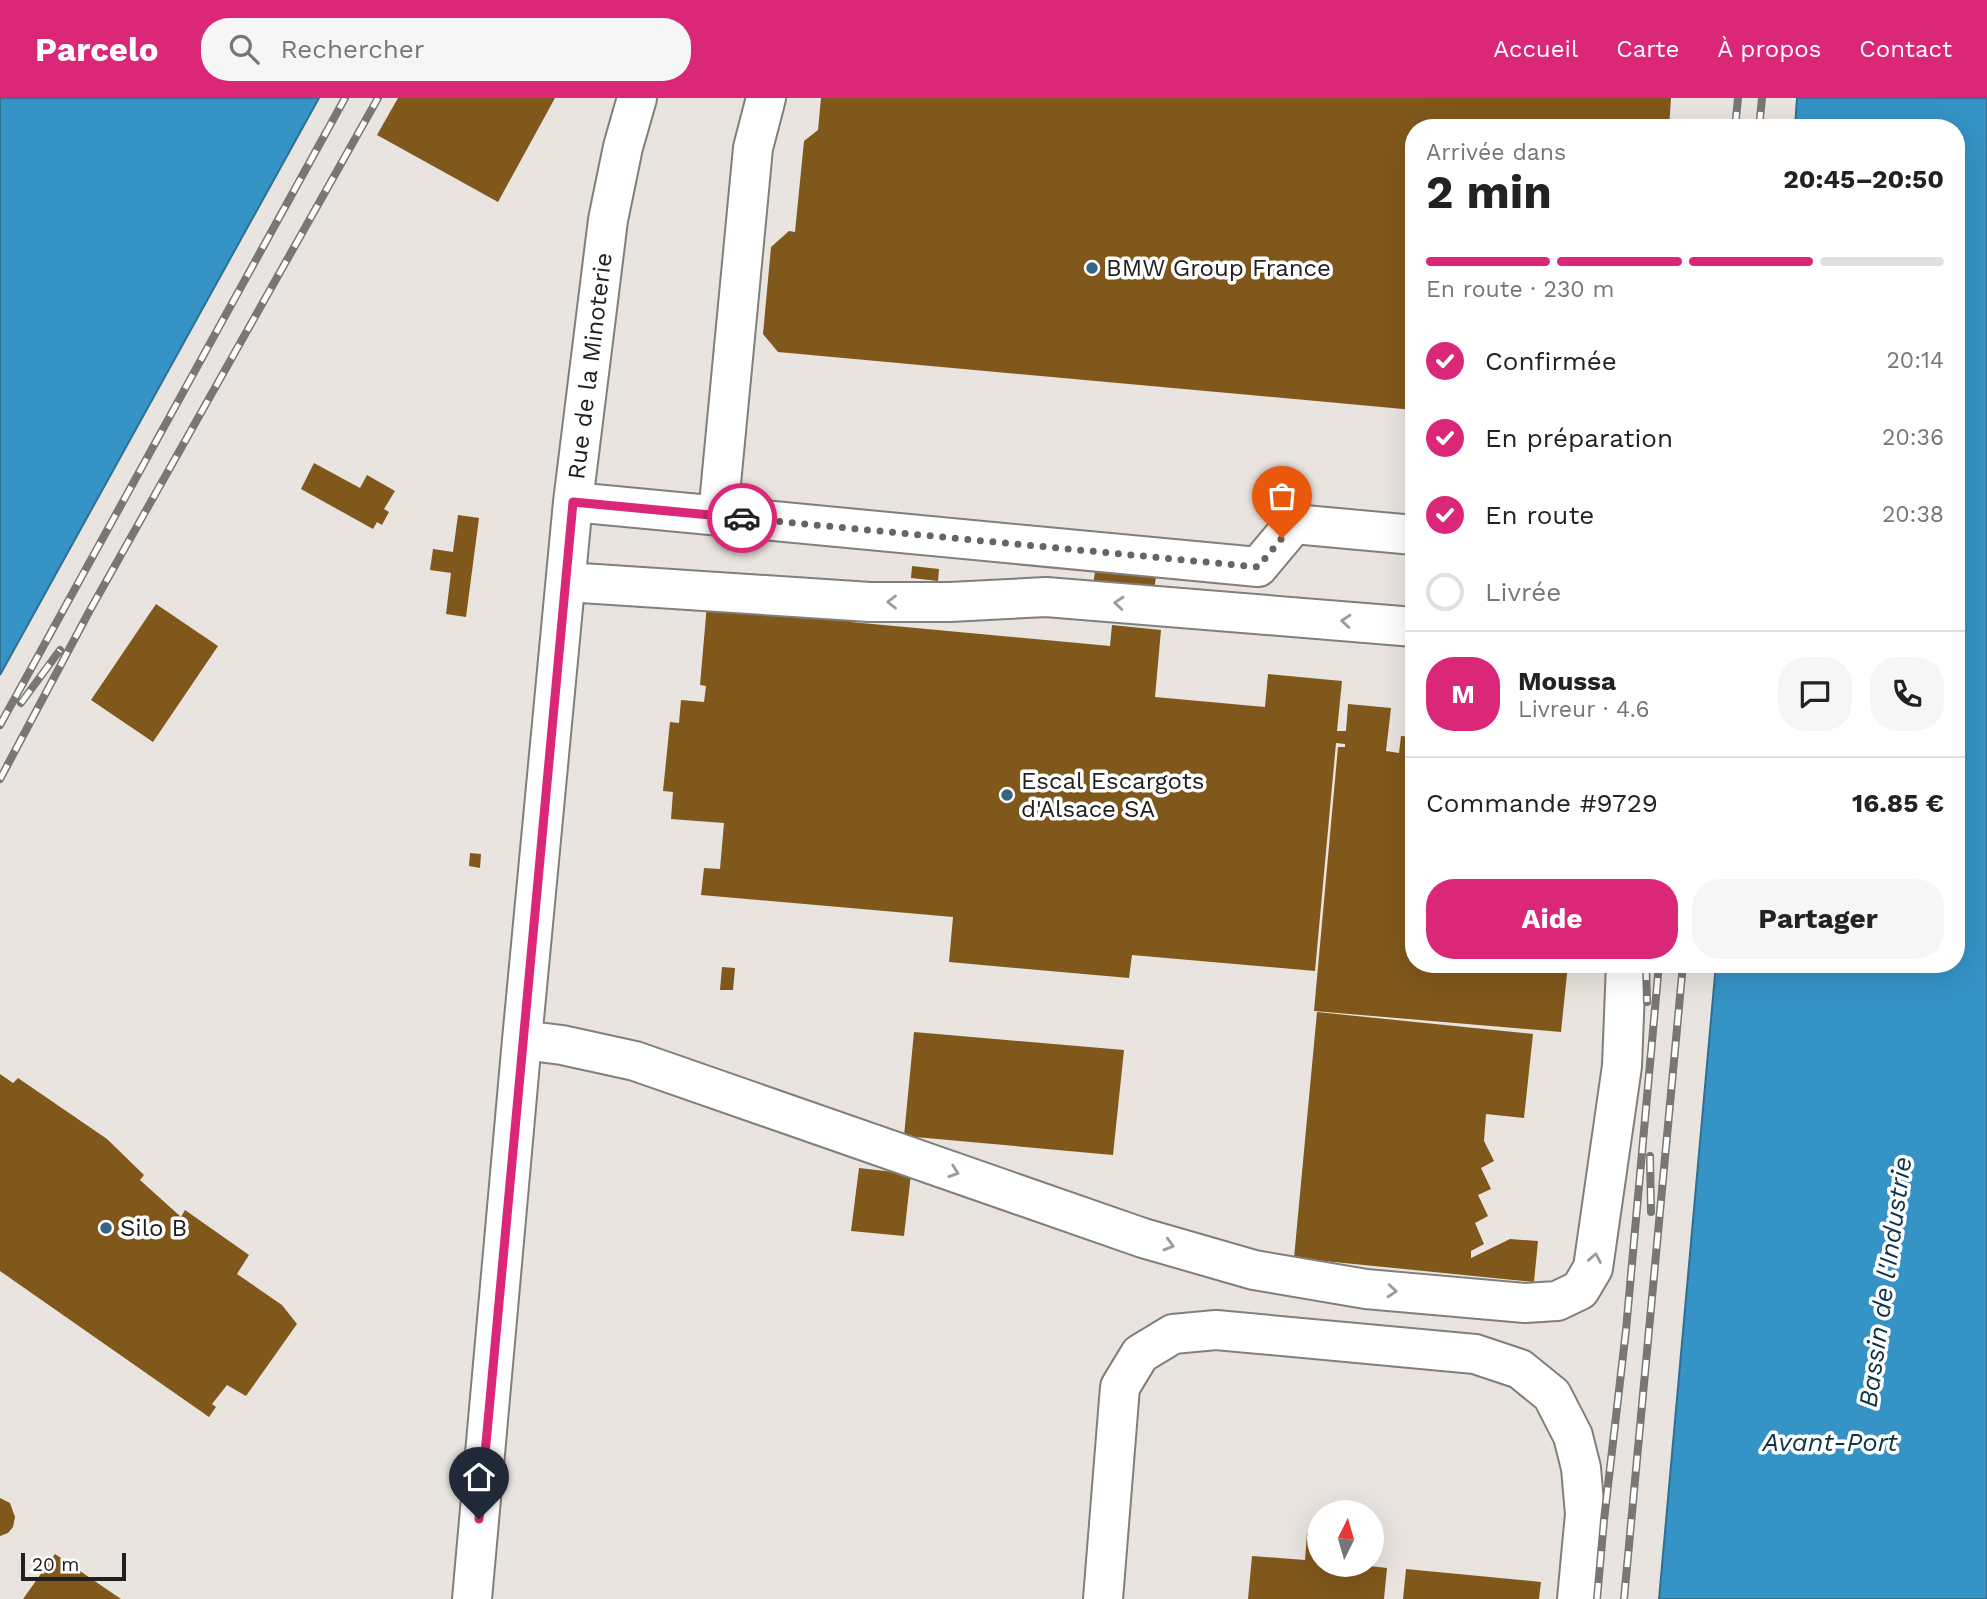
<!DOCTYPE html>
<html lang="fr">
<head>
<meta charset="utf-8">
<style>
  body { margin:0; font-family:"Work Sans",sans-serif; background:#f6f6f6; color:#222; height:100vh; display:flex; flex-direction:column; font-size:26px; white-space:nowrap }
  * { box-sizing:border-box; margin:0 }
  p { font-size:23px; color:#767676 }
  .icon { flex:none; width:38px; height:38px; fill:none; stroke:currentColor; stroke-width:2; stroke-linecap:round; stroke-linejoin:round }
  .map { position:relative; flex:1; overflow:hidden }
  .sheet { position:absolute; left:1405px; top:21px; width:560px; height:854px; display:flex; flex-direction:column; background:#fff; border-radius:28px; box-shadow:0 7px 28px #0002 }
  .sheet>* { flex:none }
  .needle { width:46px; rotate:5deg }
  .tools { position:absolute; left:1307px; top:1402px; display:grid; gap:14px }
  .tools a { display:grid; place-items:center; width:77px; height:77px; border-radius:50%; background:#fff; box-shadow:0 7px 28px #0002; font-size:35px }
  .scale { position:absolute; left:21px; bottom:18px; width:105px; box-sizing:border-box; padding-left:7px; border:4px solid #21201e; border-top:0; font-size:19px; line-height:24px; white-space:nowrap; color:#21201e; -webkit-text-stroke:5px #fff; paint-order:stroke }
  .pin { position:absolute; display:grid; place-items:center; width:60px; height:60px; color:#fff; margin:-72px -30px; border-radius:50% 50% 50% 0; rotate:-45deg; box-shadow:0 0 7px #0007 }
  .pin .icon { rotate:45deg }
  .courier { position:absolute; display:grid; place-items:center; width:70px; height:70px; margin:-35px; border:5px solid #db2777; border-radius:50%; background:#fff; color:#222; box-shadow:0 2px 9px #0007 }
  .overview em { font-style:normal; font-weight:700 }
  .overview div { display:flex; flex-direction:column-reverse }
  .overview { display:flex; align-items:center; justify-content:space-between; height:119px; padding:0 21px }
  h1 { font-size:46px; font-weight:700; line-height:52px }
  .bar { display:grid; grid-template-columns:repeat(4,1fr); gap:10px 7px; align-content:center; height:84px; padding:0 21px }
  .bar i { height:9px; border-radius:5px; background:#e0e0e0 }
  .bar .current { background:#db2777 }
  .bar p { grid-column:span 4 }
  .line { display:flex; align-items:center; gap:18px; padding:0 21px; border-top:2px solid #e0e0e0 }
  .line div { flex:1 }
  .round { display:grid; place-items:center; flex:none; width:74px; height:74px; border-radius:28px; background:#f6f6f6 }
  ol { padding:0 21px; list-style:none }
  li { display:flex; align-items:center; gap:21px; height:77px }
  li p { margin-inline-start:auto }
  li .icon { padding:7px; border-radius:50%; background:#db2777; color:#fff; stroke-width:4 }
  li:last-child { color:#767676 }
  li i { width:38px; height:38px; border:4px solid #e0e0e0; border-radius:50% }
  .primary-button { display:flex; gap:14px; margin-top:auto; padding:14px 21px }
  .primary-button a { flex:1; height:80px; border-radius:28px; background:#db2777; color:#fff; font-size:28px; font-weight:700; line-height:80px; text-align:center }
  .primary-button a+a { background:#f6f6f6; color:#222 }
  header { display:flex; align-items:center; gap:42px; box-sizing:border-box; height:98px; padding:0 35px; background:#db2777; color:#fff }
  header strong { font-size:33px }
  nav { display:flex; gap:38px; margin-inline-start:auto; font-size:24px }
  .search { width:490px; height:63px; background:#f6f6f6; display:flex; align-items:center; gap:18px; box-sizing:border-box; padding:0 24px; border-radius:28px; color:#767676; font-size:26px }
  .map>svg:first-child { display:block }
  .water { fill:#3593c6; stroke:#2f7094; stroke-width:2 }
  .building { fill:#81581b }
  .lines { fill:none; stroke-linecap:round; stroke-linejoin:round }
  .minor-casing { stroke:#827e79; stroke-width:42 }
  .minor { stroke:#fff; stroke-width:38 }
  .rail-casing { stroke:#797773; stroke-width:8 }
  .rail { stroke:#fff; stroke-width:5; stroke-dasharray:16; stroke-linecap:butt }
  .oneway { stroke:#9b9b9a }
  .done { stroke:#676562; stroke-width:7; stroke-dasharray:0 12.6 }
  .route { stroke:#db2777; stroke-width:9 }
  .poi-dot { fill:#346683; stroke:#fff; stroke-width:2.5 }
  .labels { text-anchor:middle; stroke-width:7; stroke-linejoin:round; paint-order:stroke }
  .poi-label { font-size:24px; fill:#21201e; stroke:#fff; text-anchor:start }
  .street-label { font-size:24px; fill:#21201e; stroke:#fff }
  .water-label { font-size:26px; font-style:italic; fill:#0d354a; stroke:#fff }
</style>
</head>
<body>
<header>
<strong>Parcelo</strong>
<div class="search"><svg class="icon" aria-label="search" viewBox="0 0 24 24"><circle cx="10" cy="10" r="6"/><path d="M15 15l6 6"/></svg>Rechercher</div>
<nav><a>Accueil</a><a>Carte</a><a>À propos</a><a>Contact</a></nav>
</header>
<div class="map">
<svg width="1987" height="1501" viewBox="0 0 1987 1501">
  <rect width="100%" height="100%" fill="#e9e4df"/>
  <path class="water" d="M 0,0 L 319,0 L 0,577 Z
    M 1797,0 L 1987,0 L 1987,1501 L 1659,1501 L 1716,866 L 1956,866 L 1956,30 L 1795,30 Z"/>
  <path class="building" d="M 398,0 L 555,0 L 498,104 L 377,37 Z
    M 821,0 L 1671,0 L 1669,30 L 1414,30 L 1414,312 L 778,254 L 763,236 L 771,149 L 789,133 L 795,134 L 804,43 L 818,32 Z
    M 314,365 L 360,390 L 367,377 L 395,393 L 384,411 L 389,414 L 382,427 L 377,424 L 373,431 L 301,391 Z
    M 458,417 L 479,420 L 466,519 L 446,516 L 451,475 L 430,472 L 433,451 L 453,454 Z
    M 912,468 L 939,471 L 938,483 L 911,480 Z
    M 1095,474 L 1156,479 L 1154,492 L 1093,487 Z
    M 156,506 L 218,548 L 153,644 L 91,602 Z
    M 707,506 L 847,520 L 851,524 L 1110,548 L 1112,527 L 1161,532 L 1155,599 L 1265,609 L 1268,576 L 1342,583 L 1337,633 L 1346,633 L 1348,606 L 1391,610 L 1386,653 L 1399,655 L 1401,638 L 1414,639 L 1414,866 L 1568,866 L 1561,934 L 1314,913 L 1338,649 L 1345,649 L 1345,646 L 1336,645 L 1315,873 L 1132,857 L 1129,880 L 949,864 L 953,819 L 701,797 L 704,770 L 720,771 L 724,725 L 671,721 L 673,694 L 663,693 L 670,624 L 679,625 L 681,602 L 704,604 L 706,588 L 700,587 Z
    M 470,755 L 481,756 L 480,770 L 469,768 Z
    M 722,869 L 735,870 L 733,892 L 720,892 Z
    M 1317,914 L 1533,936 L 1524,1020 L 1486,1016 L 1484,1043 L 1494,1063 L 1481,1070 L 1491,1091 L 1478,1097 L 1488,1118 L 1475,1125 L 1484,1146 L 1471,1153 L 1471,1160 L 1510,1141 L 1538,1143 L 1534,1184 L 1294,1160 Z
    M 914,934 L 1124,952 L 1113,1057 L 904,1038 Z
    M 0,976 L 13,985 L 18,980 L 107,1041 L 144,1077 L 140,1082 L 181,1119 L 185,1112 L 249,1157 L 237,1176 L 282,1207 L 297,1226 L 246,1298 L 227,1287 L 212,1306 L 216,1309 L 209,1319 L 0,1173 Z
    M 859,1070 L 911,1076 L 904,1138 L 851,1133 Z
    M 0,1400 L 10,1405 L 15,1419 L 13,1429 L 8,1435 L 0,1438 Z
    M 1307,1435 L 1320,1437 L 1320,1466 L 1352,1466 L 1387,1470 L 1384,1501 L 1248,1501 L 1252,1458 L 1305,1462 Z
    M 55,1456 L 121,1501 L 23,1501 Z
    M 1406,1471 L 1541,1484 L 1539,1501 L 1403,1501 Z"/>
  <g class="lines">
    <g class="minor-casing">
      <path id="minor" d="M 573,404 L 1258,469 L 1294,426 L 1414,437
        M 718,417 L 753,50 L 766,0
        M 566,484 L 870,504 L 950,504 L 1046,499 L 1414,529
        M 522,942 L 562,947 L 635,963 L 1143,1140 L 1254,1172 L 1366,1191 L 1525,1205 L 1557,1203 L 1580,1192 L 1593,1170 L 1622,968 L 1626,866
        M 472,1501 L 522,942 L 573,404 L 608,122 L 623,49 L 637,0
        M 1103,1501 L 1120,1289 L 1140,1256 L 1173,1236 L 1216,1232 L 1475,1256 L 1520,1271 L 1552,1297 L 1573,1338 L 1581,1370 L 1585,1416 L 1577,1501"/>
    </g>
    <use href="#minor" class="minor"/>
    <g class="rail-casing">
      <path id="rail" d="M 1735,30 L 1738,0
        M 1759,30 L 1762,0
        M 21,605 L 60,552
        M 0,627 L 345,0
        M 0,681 L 90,512 L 378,0
        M 1646,866 L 1647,904
        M 1650,1058 L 1651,1114
        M 1597,1501 L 1604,1422 L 1626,1232 L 1659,866
        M 1624,1501 L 1683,866"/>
    </g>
    <use href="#rail" class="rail"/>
  </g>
  <defs><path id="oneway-chevron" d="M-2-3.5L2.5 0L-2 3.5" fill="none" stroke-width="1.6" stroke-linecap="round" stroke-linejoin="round" transform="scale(1.75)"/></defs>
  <g class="oneway">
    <use href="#oneway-chevron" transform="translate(892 504) rotate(180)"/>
    <use href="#oneway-chevron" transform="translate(1119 505) rotate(-175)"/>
    <use href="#oneway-chevron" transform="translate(1346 523) rotate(-175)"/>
    <use href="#oneway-chevron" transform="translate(954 1074) rotate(19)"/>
    <use href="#oneway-chevron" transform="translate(1169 1147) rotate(16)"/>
    <use href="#oneway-chevron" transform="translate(1595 1160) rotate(-80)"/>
    <use href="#oneway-chevron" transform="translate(1392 1193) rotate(5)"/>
  </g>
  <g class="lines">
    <path class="done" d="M 742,420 L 1258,469 L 1282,440"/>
    <path class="route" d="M 479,1421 L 573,404 L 742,420"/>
  </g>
  <g class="poi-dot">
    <circle cx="1092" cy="170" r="7"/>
    <circle cx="1007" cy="697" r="7"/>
    <circle cx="106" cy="1130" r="7"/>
  </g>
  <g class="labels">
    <g class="poi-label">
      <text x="1106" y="178">BMW Group France</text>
      <text x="1021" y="691">Escal Escargots<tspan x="1021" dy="28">d'Alsace SA</tspan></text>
      <text x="120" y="1138">Silo B</text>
    </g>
    <g class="street-label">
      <text transform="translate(590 268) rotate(-83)" y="8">Rue de la Minoterie</text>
    </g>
    <g class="water-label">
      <text transform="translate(1885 1184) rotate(-82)" y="9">Bassin de l'Industrie</text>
      <text x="1830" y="1353">Avant-Port</text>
    </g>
  </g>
</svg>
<div class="tools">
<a><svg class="needle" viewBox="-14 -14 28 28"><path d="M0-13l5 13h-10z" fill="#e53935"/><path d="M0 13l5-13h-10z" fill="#767676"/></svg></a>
</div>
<div class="scale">20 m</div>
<div class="pin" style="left:1282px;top:440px;background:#ea580c"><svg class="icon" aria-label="bag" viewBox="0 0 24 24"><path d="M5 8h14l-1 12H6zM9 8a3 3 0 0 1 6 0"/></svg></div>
<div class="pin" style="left:479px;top:1421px;background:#1f2937"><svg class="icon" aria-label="home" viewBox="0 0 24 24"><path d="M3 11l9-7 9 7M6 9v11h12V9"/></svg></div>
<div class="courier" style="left:742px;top:420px"><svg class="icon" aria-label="car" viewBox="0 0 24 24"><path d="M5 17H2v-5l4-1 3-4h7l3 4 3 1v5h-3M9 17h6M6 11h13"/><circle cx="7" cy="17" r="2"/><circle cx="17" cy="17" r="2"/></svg></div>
<section class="sheet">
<div class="overview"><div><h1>2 min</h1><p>Arrivée dans</p></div><em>20:45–20:50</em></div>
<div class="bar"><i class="current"></i><i class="current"></i><i class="current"></i><i></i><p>En route · 230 m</p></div>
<ol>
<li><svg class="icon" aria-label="check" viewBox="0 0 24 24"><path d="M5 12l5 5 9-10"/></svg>Confirmée<p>20:14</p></li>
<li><svg class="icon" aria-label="check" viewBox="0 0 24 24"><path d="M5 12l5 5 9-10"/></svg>En préparation<p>20:36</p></li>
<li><svg class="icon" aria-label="check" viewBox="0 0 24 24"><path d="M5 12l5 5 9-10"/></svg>En route<p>20:38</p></li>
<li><i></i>Livrée</li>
</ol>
<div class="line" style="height:126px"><b class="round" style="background:#db2777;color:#fff">M</b><div><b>Moussa</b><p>Livreur · 4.6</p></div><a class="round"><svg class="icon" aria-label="chat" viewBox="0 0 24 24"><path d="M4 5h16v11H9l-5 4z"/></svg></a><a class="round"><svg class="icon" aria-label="phone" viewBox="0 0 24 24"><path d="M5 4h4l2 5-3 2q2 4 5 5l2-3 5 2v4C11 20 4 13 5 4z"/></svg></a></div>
<div class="line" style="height:91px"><div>Commande #9729</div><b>16.85 €</b></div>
<div class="primary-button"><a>Aide</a><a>Partager</a></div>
</section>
</div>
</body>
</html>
